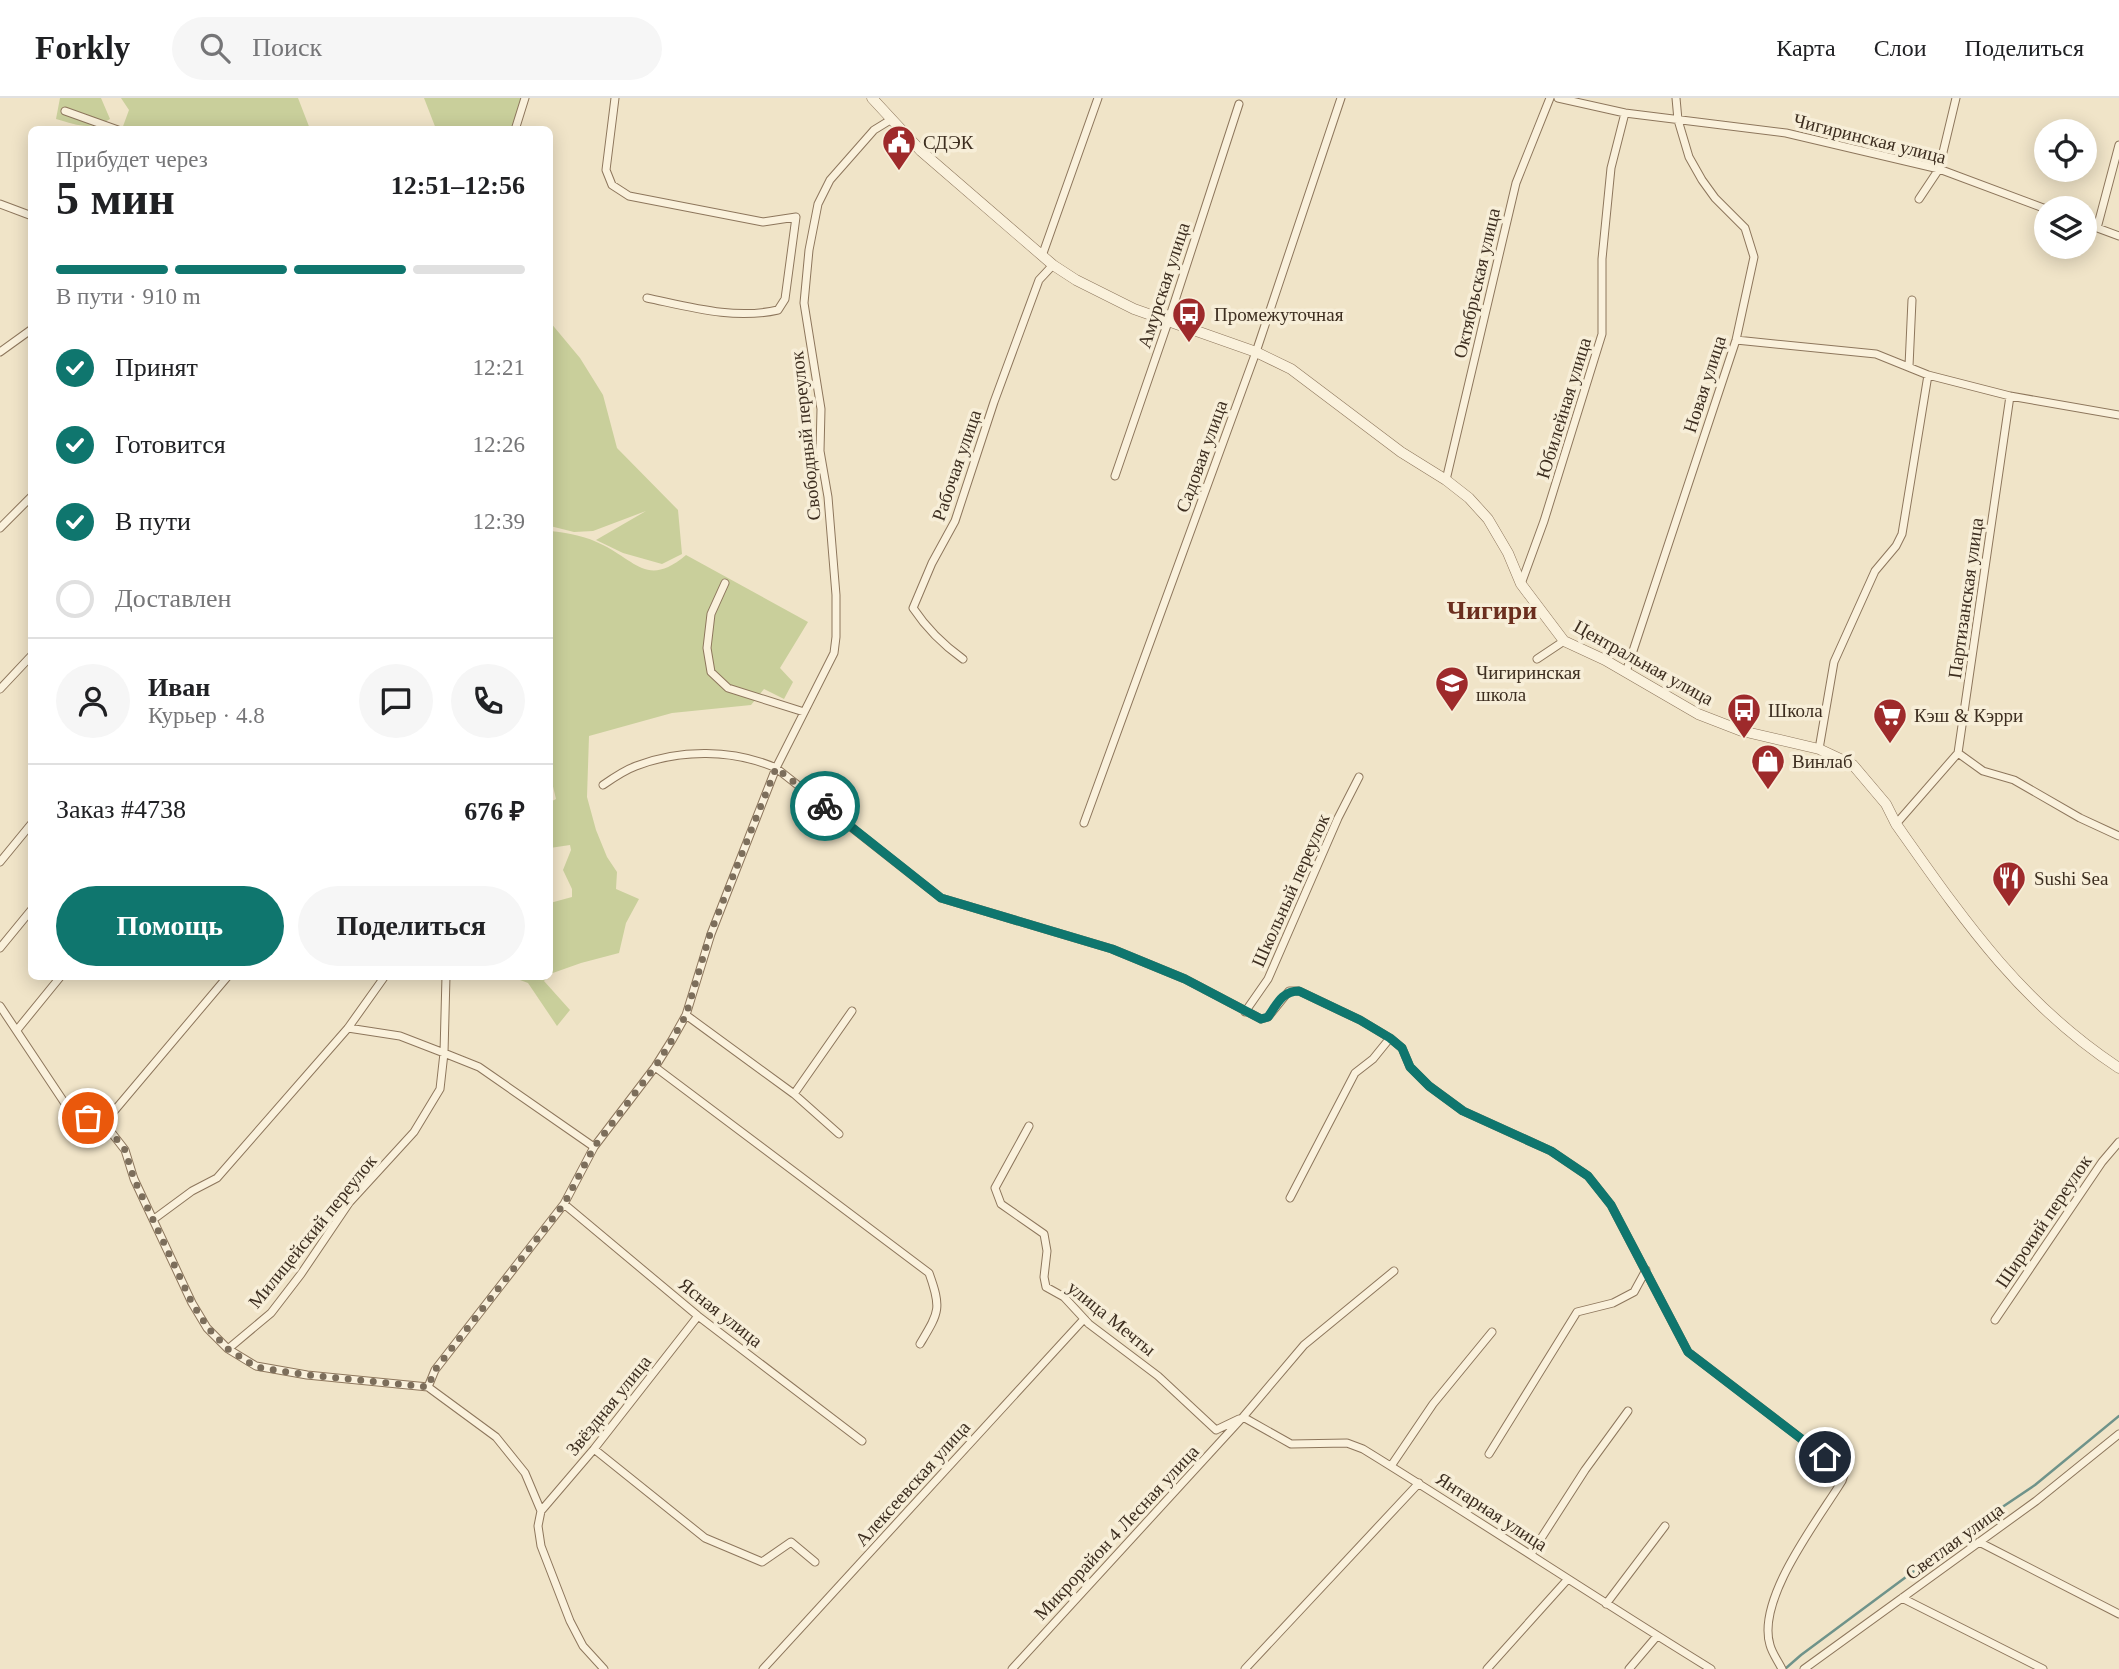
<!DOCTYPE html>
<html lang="ru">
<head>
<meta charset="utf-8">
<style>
  body { margin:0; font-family:Georgia,serif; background:#f6f6f6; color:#202124; height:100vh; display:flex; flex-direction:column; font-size:26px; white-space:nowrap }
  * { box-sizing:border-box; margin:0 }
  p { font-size:23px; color:#757577 }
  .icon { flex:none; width:38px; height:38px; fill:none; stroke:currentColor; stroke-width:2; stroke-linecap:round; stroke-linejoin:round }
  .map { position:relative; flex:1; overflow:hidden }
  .panel { position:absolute; left:28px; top:28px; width:525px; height:854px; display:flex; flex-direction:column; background:#fff; border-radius:10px; box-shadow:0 4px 18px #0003 }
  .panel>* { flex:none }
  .fabs { position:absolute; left:2034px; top:21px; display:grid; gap:14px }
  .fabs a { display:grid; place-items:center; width:63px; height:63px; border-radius:50%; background:#fff; box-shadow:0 4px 18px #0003; font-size:35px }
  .pin { position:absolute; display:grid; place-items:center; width:60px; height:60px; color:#fff; margin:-30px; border:4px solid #fff; border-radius:50%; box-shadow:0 2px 7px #0007 }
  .courier { position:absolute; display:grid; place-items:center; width:70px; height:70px; margin:-35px; border:5px solid #0f766e; border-radius:50%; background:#fff; color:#222; box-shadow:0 2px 9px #0007 }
  .headline em { font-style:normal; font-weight:700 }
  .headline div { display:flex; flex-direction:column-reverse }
  .headline { display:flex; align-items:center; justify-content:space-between; height:119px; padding:0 28px }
  h1 { font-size:46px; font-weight:700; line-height:52px }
  .bar { display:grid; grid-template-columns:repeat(4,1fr); gap:10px 7px; align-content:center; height:84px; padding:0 28px }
  .bar i { height:9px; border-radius:5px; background:#e0e0e0 }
  .bar .active { background:#0f766e }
  .bar p { grid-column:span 4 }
  .line { display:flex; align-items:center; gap:18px; padding:0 28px; border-top:2px solid #e0e0e0 }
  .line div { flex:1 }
  .round { display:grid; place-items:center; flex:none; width:74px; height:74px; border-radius:37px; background:#f6f6f6 }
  ol { padding:0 28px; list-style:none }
  li { display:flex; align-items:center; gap:21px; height:77px }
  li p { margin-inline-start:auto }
  li .icon { padding:7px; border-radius:50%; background:#0f766e; color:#fff; stroke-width:4 }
  li:last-child { color:#757577 }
  li i { width:38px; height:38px; border:4px solid #e0e0e0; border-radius:50% }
  .action { display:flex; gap:14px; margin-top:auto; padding:14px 28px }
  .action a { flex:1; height:80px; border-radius:42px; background:#0f766e; color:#fff; font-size:28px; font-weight:700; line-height:80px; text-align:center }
  .action a+a { background:#f6f6f6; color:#202124 }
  header { display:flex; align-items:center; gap:42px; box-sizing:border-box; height:98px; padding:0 35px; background:#fff; border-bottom:2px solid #e0e0e0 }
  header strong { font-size:33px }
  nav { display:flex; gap:38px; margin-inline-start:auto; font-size:24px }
  .search { width:490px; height:63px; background:#f6f6f6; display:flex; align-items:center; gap:18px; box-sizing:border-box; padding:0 24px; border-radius:38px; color:#757577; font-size:26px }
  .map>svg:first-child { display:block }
  .green { fill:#c9cf9b }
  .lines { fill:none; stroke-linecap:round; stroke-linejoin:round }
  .stream { stroke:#6f938a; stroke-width:2.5 }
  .minor-casing { stroke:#8d765c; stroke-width:9 }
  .tertiary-casing { stroke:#8d765c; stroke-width:11 }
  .minor { stroke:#faf1dc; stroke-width:7 }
  .tertiary { stroke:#faf1dc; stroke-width:10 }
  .done { stroke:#7c6e5b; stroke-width:7; stroke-dasharray:0 12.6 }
  .route { stroke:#0f766e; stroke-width:9 }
  .labels { text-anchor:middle; stroke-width:7; stroke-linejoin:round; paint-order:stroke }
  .street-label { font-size:19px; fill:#3d2e20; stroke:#f7eed8 }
  .poi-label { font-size:19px; fill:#3d2e20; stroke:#f7eed8; text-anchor:start }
  .district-label { font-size:26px; font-weight:bold; fill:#6b2e1e; stroke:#f7eed8 }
</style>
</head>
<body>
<header>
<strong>Forkly</strong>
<div class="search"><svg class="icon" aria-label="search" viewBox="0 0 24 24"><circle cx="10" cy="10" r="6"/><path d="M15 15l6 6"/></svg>Поиск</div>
<nav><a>Карта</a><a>Слои</a><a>Поделиться</a></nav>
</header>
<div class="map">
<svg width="2119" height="1571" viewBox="0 0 2119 1571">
  <rect width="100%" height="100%" fill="#f0e4c8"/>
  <path class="green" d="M 60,0 L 101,0 L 110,21 C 91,33 77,27 56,21 Z
    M 121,0 L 298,0 L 310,31 L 122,31 L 129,12 Z
    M 424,0 L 525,0 L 515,32 L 436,31 Z
    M 550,224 L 580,260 L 603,297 L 617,350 L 678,412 L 682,456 L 662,466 L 623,455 L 596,442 L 646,413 L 593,433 L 574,434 L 550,428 Z
    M 550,433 C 569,435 586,438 603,447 C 637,464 648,489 686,457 L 808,524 L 780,570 L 793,584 L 784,601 L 764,591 L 751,607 L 672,615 L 589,638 L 587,699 L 596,732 L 607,759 L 617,774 L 616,791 L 639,801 L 626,825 L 619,855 L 581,865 L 550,876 L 550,805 L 572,799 L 572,791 L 563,772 L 571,752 L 570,747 L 550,750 L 550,704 L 556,701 L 550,676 Z
    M 512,879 L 548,879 L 544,883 L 570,912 L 557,928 L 528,885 Z"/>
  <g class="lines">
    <path class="stream" d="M 1785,1571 L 1801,1557 L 1980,1424 L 2035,1387 L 2119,1318"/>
    <g class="minor-casing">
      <path id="minor" d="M 615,0 L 606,72 L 612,87 L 629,98 L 763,124 L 796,119 L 785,201 L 778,212 C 734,222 690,209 647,200
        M 1558,0 L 1625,15 L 1786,35 L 1939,71 L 2046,111
        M 65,13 L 118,32
        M 515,32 L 525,0
        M 1919,101 L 1939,71 L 1956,0
        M 0,106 L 32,118
        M 2084,125 L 2119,138
        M 2097,130 L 2119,47
        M 1042,158 L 1098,0
        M 1736,242 L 1876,256 L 1928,277 L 2010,298 L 2119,317
        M 0,254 L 32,231
        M 1909,268 L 1912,202
        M 1115,378 L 1168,224 L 1239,6
        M 1446,382 L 1516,85 L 1550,0
        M 0,430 L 32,398
        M 725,485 L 711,516 L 707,550 L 711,574 L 728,590 L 804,614
        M 1521,486 L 1544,423 L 1602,236 L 1602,161 L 1611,70 L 1625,15
        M 963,561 C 942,546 927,531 913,510 L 932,465 L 955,423 L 994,304 L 1039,182 L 1053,167
        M 1537,561 L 1564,543
        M 1626,574 L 1736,242 L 1754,159 L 1745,130 L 1715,100 L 1702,82 L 1689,59 L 1678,22 L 1676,0
        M 0,591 L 32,557
        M 1819,651 L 1834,564 L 1875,473 L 1896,448 L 1902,436 L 1928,277
        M 1958,655 L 1983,673 L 2014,682 L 2080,720 L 2119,738
        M 603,687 C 613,680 625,672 636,668 C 680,651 733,651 776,670 L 941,800 L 1112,851 L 1185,881 L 1261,921 L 1268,919 L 1289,893 L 1299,893 L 1360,922 L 1390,940 L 1402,950 L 1410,969 L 1429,988 L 1463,1013 L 1551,1053 L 1588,1078 L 1611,1107 L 1688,1254 L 1845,1374 L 1842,1383 C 1818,1422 1756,1501 1770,1547 C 1772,1555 1778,1563 1782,1571
        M 1084,725 L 1256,254 L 1341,0
        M 1896,726 L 1958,655 L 2010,298
        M 0,764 L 32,725
        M 0,850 L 32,811
        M 446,878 L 444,955 L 479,969 L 594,1049
        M 0,908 L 72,1016 L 104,1025 L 125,1052 L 134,1081 L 192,1205 L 207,1230 L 228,1251 L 256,1268 L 307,1277 L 428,1289 L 496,1339 L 525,1375 L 541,1413
        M 1245,914 L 1268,881 L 1338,720 L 1359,679
        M 686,917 L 794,996 L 839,1036
        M 17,932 L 61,878
        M 655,969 L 929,1175 C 942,1211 939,1214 920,1246
        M 794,996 L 852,913
        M 104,1025 L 228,878
        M 1029,1028 L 995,1090 L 1001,1106 L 1044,1136 L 1047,1153 L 1044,1179 L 1046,1189 L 1064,1199 L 1089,1226 L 1158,1278 L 1216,1332 L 1239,1321
        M 1290,1100 L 1355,975 L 1373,961 L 1390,940
        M 564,1106 L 698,1218 L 862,1343
        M 154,1121 L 192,1093 L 217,1080 L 348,930 L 385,878
        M 1995,1222 L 2102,1064 L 2119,1044
        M 228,1251 L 271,1215 L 301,1176 L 349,1105 L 414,1034 L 440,991 L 444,955 L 400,938 L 348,930
        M 428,1289 L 435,1272 L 564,1106 L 594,1049 L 655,969 L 672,942 L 686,917 L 711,836 L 776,670 L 834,555 L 836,539 L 836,497 L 828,399 L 820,353 L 821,311 L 804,205 L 809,152 L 818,106 L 830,82 L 874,32 L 892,21
        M 1243,1319 L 1291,1346 L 1347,1345 L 1363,1351 C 1480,1423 1594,1499 1711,1571
        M 594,1351 L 705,1440 L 762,1464 L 791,1444 L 815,1464
        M 1489,1356 L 1577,1214 L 1613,1205 L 1634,1194 L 1646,1172
        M 1391,1368 L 1433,1306 L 1492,1234
        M 1979,1444 L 2119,1516
        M 1531,1456 L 1585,1372 L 1628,1313
        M 1902,1500 L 2043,1571
        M 1606,1506 L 1665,1428
        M 604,1571 L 583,1548 L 570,1523 L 541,1448 L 538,1428 L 541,1413 L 594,1351 L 698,1218
        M 763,1571 L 1084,1221
        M 1012,1571 L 1243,1319 L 1304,1247 L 1394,1173
        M 1245,1571 L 1419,1385
        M 1487,1571 L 1567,1482
        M 1629,1571 L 1657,1538
        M 1804,1571 L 2036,1403 L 2119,1336"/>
    </g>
    <g class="tertiary-casing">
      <path id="tertiary" d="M 872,0 L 921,53 L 1053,167 L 1076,182 L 1134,211 L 1256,254 L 1291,271 L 1401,354 L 1446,382 L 1469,400 L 1488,421 L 1508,455 L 1521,486 L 1564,543 L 1605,562 L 1698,616 L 1742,633 L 1819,651 L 1853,667 L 1886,706 L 1896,726 C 1963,821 2020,905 2119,970"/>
    </g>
    <use href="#minor" class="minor"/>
    <use href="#tertiary" class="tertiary"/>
  </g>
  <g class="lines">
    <path class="done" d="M 88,1020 L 104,1025 L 125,1052 L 134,1081 L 192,1205 L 208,1230 L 228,1251 L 256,1269 L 307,1277 L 428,1289 L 435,1272 L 564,1106 L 594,1049 L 655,969 L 672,942 L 686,917 L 710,836 L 776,670 L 825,708"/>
    <path class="route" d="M 825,708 L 941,800 L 1112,851 L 1185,881 L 1261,921 L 1268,919 C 1277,906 1282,893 1299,893 L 1360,922 L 1390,940 L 1402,950 L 1410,969 L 1429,988 L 1463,1013 L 1551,1053 L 1588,1078 L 1611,1107 L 1688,1254 L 1825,1359"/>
  </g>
  <defs>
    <g id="civic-pin" transform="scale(1.75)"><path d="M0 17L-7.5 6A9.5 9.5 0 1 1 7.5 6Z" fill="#9e2a2b" stroke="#f7eed8"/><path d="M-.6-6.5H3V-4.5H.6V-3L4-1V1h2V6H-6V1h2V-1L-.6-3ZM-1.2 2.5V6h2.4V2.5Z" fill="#fff"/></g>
    <g id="bus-pin" transform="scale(1.75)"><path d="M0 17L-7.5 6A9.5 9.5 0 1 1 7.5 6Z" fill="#9e2a2b" stroke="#f7eed8"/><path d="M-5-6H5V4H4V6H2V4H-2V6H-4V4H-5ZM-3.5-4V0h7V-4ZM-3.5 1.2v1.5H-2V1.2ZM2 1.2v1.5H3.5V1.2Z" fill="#fff"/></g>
    <g id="school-pin" transform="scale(1.75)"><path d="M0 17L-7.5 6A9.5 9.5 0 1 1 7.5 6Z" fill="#9e2a2b" stroke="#f7eed8"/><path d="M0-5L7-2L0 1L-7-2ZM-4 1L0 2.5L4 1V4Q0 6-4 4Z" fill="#fff"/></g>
    <g id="supermarket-pin" transform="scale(1.75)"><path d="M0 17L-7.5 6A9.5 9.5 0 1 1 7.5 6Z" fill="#9e2a2b" stroke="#f7eed8"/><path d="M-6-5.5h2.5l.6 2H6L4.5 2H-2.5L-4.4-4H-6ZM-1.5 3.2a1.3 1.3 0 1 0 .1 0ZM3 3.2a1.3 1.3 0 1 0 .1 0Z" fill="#fff"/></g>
    <g id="shop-pin" transform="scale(1.75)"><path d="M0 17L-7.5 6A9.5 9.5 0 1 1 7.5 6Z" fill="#9e2a2b" stroke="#f7eed8"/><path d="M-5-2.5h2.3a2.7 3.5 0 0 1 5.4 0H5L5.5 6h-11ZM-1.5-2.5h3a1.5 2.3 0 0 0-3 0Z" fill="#fff"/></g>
    <g id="restaurant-pin" transform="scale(1.75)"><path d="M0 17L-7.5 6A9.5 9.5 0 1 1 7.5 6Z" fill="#9e2a2b" stroke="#f7eed8"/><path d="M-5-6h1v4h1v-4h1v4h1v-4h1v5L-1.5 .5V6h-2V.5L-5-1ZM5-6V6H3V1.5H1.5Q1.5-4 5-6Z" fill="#fff"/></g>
  </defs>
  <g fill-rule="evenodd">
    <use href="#civic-pin" x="899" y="44"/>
    <use href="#bus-pin" x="1189" y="216"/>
    <use href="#school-pin" x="1452" y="585"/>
    <use href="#bus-pin" x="1744" y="612"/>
    <use href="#supermarket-pin" x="1890" y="617"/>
    <use href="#shop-pin" x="1768" y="663"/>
    <use href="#restaurant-pin" x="2009" y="780"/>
  </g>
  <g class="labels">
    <g class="street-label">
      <text transform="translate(1870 40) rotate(14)" y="7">Чигиринская улица</text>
      <text transform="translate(1476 185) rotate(-77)" y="7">Октябрьская улица</text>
      <text transform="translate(1163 187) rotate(-72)" y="7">Амурская улица</text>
      <text transform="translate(1704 286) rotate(-72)" y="7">Новая улица</text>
      <text transform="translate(1563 310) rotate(-73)" y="7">Юбилейная улица</text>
      <text transform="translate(805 338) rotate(-96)" y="7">Свободный переулок</text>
      <text transform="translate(1201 358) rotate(-70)" y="7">Садовая улица</text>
      <text transform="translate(956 367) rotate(-71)" y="7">Рабочая улица</text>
      <text transform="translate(1965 500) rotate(-82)" y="7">Партизанская улица</text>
      <text transform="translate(1644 564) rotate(29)" y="7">Центральная улица</text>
      <text transform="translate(1290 792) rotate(-66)" y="7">Школьный переулок</text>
      <text transform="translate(2043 1123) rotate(-56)" y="7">Широкий переулок</text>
      <text transform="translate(312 1133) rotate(-51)" y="7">Милицейский переулок</text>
      <text transform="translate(721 1214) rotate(38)" y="7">Ясная улица</text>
      <text transform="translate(1112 1220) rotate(39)" y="7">улица Мечты</text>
      <text transform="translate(608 1307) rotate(-51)" y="7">Звёздная улица</text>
      <text transform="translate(912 1385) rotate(-48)" y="7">Алексеевская улица</text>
      <text transform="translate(1492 1413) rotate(33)" y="7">Янтарная улица</text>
      <text transform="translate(1116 1434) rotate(-47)" y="7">Микрорайон 4 Лесная улица</text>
      <text transform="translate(1954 1443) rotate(-36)" y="7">Светлая улица</text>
    </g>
    <g class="poi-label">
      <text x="923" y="51">СДЭК</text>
      <text x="1214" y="223">Промежуточная</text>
      <text x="1476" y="581">Чигиринская<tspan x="1476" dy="22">школа</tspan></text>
      <text x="1768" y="619">Школа</text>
      <text x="1914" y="624">Кэш &amp; Кэрри</text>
      <text x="1792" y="670">Винлаб</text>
      <text x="2034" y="787">Sushi Sea</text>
    </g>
    <g class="district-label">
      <text x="1492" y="521">Чигири</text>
    </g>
  </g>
</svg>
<div class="fabs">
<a><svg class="icon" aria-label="locate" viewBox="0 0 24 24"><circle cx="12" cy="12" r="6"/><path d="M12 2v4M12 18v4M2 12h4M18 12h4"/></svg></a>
<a><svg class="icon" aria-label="layers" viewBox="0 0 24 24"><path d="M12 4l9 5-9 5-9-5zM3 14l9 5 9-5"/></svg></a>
</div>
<div class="pin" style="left:88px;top:1020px;background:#ea580c"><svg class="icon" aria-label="bag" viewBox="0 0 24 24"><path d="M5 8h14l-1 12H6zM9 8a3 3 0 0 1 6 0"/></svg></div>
<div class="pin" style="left:1825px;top:1359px;background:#1f2937"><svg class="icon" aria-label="home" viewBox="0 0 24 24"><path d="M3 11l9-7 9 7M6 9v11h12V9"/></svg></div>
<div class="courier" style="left:825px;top:708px"><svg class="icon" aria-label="bike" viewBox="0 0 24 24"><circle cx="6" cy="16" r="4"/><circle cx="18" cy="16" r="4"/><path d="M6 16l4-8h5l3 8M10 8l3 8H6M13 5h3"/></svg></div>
<section class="panel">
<div class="headline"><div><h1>5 мин</h1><p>Прибудет через</p></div><em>12:51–12:56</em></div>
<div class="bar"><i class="active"></i><i class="active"></i><i class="active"></i><i></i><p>В пути · 910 m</p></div>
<ol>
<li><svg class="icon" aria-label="check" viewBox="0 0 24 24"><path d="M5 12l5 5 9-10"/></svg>Принят<p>12:21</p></li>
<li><svg class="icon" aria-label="check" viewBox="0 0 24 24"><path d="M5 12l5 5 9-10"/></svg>Готовится<p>12:26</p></li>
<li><svg class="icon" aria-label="check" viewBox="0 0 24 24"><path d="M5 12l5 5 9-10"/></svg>В пути<p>12:39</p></li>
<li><i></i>Доставлен</li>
</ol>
<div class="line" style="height:126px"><a class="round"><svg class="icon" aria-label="person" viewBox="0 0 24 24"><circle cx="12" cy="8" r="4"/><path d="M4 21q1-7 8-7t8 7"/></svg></a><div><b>Иван</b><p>Курьер · 4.8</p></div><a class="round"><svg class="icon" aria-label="chat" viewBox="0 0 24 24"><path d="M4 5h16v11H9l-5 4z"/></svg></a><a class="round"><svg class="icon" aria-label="phone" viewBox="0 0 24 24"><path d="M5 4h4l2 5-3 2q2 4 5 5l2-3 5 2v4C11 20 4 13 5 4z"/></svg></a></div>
<div class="line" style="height:91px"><div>Заказ #4738</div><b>676 ₽</b></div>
<div class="action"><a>Помощь</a><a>Поделиться</a></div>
</section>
</div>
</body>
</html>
